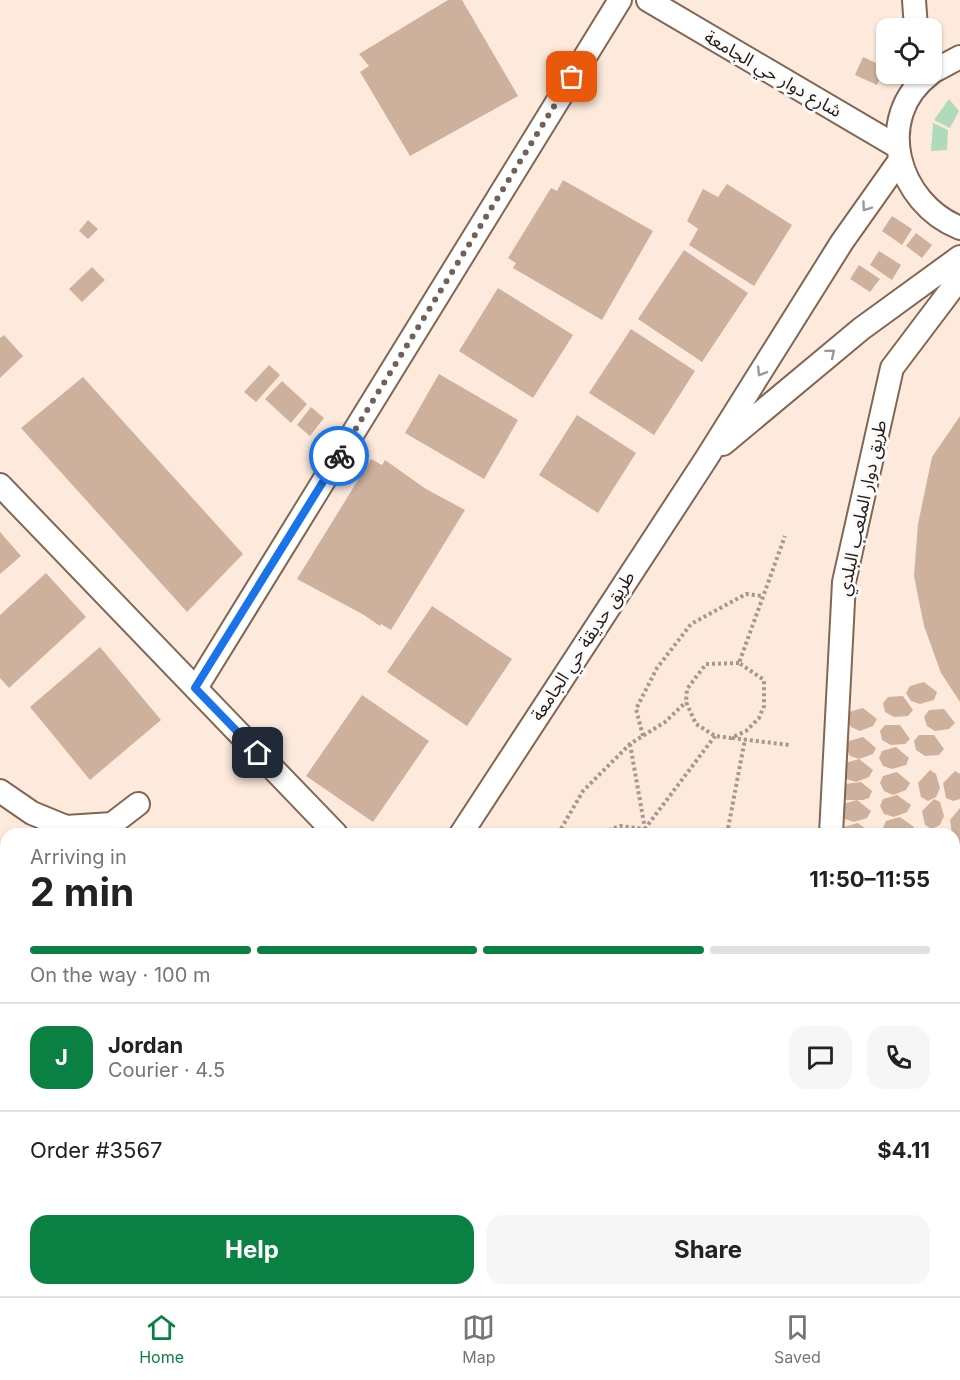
<!DOCTYPE html>
<html lang="en">
<head>
<meta charset="utf-8">
<style>
  body { margin:0; font-family:Inter,"Noto Sans Arabic",sans-serif; background:#f6f6f6; color:#222; height:100vh; display:flex; flex-direction:column; font-size:22px; white-space:nowrap }
  * { box-sizing:border-box; margin:0 }
  p { font-size:20px; color:#767676 }
  .icon { flex:none; width:33px; height:33px; fill:none; stroke:currentColor; stroke-width:2; stroke-linecap:round; stroke-linejoin:round }
  .map { position:relative; flex:1; overflow:hidden }
  .drawer { position:absolute; left:0px; top:828px; width:960px; height:468px; display:flex; flex-direction:column; background:#fff; border-radius:18px 18px 0 0; box-shadow:0 2px 4px #0004 }
  .drawer>* { flex:none }
  .fabs { position:absolute; left:876px; top:18px; display:grid; gap:12px }
  .fabs a { display:grid; place-items:center; width:66px; height:66px; border-radius:12px; background:#fff; box-shadow:0 2px 4px #0004; font-size:30px }
  .pin { position:absolute; display:grid; place-items:center; width:51px; height:51px; color:#fff; margin:-26px; border-radius:12px; box-shadow:0 3px 9px #0006 }
  .courier { position:absolute; display:grid; place-items:center; width:60px; height:60px; margin:-30px; border:4px solid #1a73e8; border-radius:50%; background:#fff; color:#222; box-shadow:0 2px 8px #0007 }
  .head em { font-style:normal; font-weight:700 }
  .head div { display:flex; flex-direction:column-reverse }
  .head { display:flex; align-items:center; justify-content:space-between; height:102px; padding:0 30px }
  h1 { font-size:39px; font-weight:700; line-height:45px }
  .bar { display:grid; grid-template-columns:repeat(4,1fr); gap:9px 6px; align-content:center; height:72px; padding:0 30px }
  .bar i { height:8px; border-radius:4px; background:#e0e0e0 }
  .bar .on { background:#0b8043 }
  .bar p { grid-column:span 4 }
  .line { display:flex; align-items:center; gap:15px; padding:0 30px; border-top:2px solid #e0e0e0 }
  .line div { flex:1 }
  .round { display:grid; place-items:center; flex:none; width:63px; height:63px; border-radius:18px; background:#f6f6f6 }
  .cta { display:flex; gap:12px; margin-top:auto; padding:12px 30px }
  .cta a { flex:1; height:69px; border-radius:18px; background:#0b8043; color:#fff; font-size:24px; font-weight:700; line-height:69px; text-align:center }
  .cta a+a { background:#f6f6f6; color:#222 }
  .menu { display:flex; justify-content:space-around; align-items:center; height:84px; border-top:2px solid #e0e0e0; background:#fff; font-size:16px; color:#767676 }
  .menu a { display:grid; justify-items:center; gap:3px }
  .menu .on { color:#0b8043 }
  .map>svg:first-child { display:block }
  .green { fill:#afdabb }
  .building { fill:#ceb19c }
  .lines { fill:none; stroke-linecap:round; stroke-linejoin:round }
  .minor-casing { stroke:#816753; stroke-width:26 }
  .path { stroke:#a7978c; stroke-width:4; stroke-dasharray:3 3; stroke-linecap:butt }
  .minor { stroke:#fff; stroke-width:22 }
  .oneway { stroke:#9c9894 }
  .done { stroke:#706258; stroke-width:6; stroke-dasharray:0 10.8 }
  .route { stroke:#1a73e8; stroke-width:8 }
  .labels { text-anchor:middle; stroke-width:6; stroke-linejoin:round; paint-order:stroke }
  .street-label { font-size:18px; fill:#241911; stroke:#fbfbfb }
</style>
</head>
<body>
<div class="map">
<svg width="960" height="1296" viewBox="0 0 960 1296">
  <rect width="100%" height="100%" fill="#fdeadd"/>
  <path class="green" d="M 949,99 L 959,111 L 950,128 L 934,120 Z
    M 933,123 L 948,130 L 947,150 L 931,151 Z"/>
  <path class="building" d="M 448,0 L 462,0 L 518,96 L 410,156 L 360,72 L 369,66 L 359,54 Z
    M 863,57 L 885,67 L 877,85 L 855,75 Z
    M 563,180 L 653,231 L 602,320 L 513,268 L 516,263 L 508,258 L 551,188 L 557,191 Z
    M 727,184 L 792,225 L 754,286 L 689,245 L 698,229 L 687,221 L 703,189 L 718,197 Z
    M 892,216 L 912,229 L 902,245 L 882,231 Z
    M 88,220 L 98,229 L 88,239 L 79,231 Z
    M 916,233 L 932,245 L 922,258 L 906,246 Z
    M 684,250 L 748,293 L 702,362 L 638,319 Z
    M 879,251 L 901,265 L 892,280 L 870,265 Z
    M 859,265 L 880,279 L 870,292 L 850,279 Z
    M 92,267 L 105,280 L 82,302 L 69,289 Z
    M 498,288 L 573,335 L 533,398 L 459,351 Z
    M 631,329 L 695,371 L 654,435 L 589,393 Z
    M 4,335 L 23,356 L 0,378 L 0,338 Z
    M 269,365 L 280,375 L 256,402 L 244,392 Z
    M 439,374 L 518,420 L 484,479 L 405,433 Z
    M 83,377 L 243,554 L 187,612 L 21,428 Z
    M 282,381 L 307,404 L 291,423 L 265,399 Z
    M 311,407 L 324,418 L 310,436 L 297,425 Z
    M 577,415 L 636,453 L 598,513 L 539,475 Z
    M 960,416 L 960,702 L 941,673 L 924,626 L 914,576 L 918,524 L 932,457 Z
    M 371,459 L 382,465 L 385,460 L 426,489 L 465,510 L 391,630 L 381,624 L 380,626 L 364,615 L 297,579 Z
    M 0,532 L 21,556 L 0,574 Z
    M 46,573 L 86,617 L 9,688 L 0,678 L 0,615 Z
    M 432,606 L 512,659 L 467,726 L 387,672 Z
    M 100,647 L 161,720 L 90,780 L 30,707 Z
    M 924,682 L 937,692 L 934,700 L 920,704 L 911,701 L 906,693 L 910,686 Z
    M 362,695 L 429,741 L 373,822 L 306,776 Z
    M 903,696 L 913,710 L 908,716 L 894,717 L 885,712 L 883,703 L 888,697 Z
    M 863,708 L 877,719 L 873,726 L 860,731 L 851,727 L 846,719 L 849,712 Z
    M 944,709 L 955,723 L 949,729 L 935,731 L 927,726 L 924,717 L 929,710 Z
    M 885,725 L 900,725 L 910,739 L 905,744 L 891,745 L 882,740 L 880,731 Z
    M 919,735 L 934,735 L 944,749 L 939,755 L 925,756 L 916,750 L 914,741 Z
    M 863,737 L 876,748 L 873,754 L 859,759 L 850,756 L 846,748 L 849,741 Z
    M 896,747 L 909,758 L 906,765 L 892,769 L 883,766 L 879,758 L 882,751 Z
    M 859,759 L 873,770 L 869,777 L 856,782 L 846,779 L 842,771 L 845,763 Z
    M 930,770 L 936,774 L 940,788 L 936,797 L 928,801 L 921,797 L 918,783 Z
    M 955,771 L 960,774 L 960,799 L 953,801 L 946,798 L 943,783 Z
    M 897,772 L 910,783 L 906,790 L 893,795 L 884,791 L 880,783 L 883,776 Z
    M 861,782 L 872,791 L 869,798 L 863,800 L 846,800 L 842,791 L 845,784 Z
    M 897,795 L 911,805 L 907,812 L 894,817 L 884,814 L 880,806 L 883,799 Z
    M 934,799 L 940,802 L 944,816 L 940,825 L 932,829 L 925,825 L 922,811 Z
    M 857,800 L 871,811 L 867,818 L 854,822 L 845,819 L 840,811 L 843,804 Z
    M 960,808 L 960,838 L 952,834 L 950,820 Z
    M 900,817 L 914,827 L 910,834 L 887,834 L 883,828 L 886,821 Z
    M 858,823 L 872,834 L 840,834 L 844,827 Z
    M 958,837 L 960,838 L 960,866 L 955,867 L 954,841 Z
    M 6,1188 L 6,1267 L 0,1271 L 0,1192 Z"/>
  <g class="lines">
    <g class="minor-casing">
      <path id="minor" d="M 648,0 L 898,147
        M 914,0 L 916,28
        M 932,72 L 960,57
        M 930,74 C 873,117 897,203 960,228
        M 723,444 L 861,329 L 960,257
        M 0,485 L 336,834
        M 196,688 L 620,0
        M 0,791 L 32,813 L 66,827 L 112,824 L 138,804
        M 461,834 L 706,459 L 842,242 L 900,160
        M 831,834 L 844,582 L 892,368 L 960,278
        M 0,922 L 6,928
        M 954,949 L 960,948
        M 0,969 L 6,965
        M 312,1290 L 317,1296
        M 831,1290 L 832,1296
        M 153,1296 L 157,1290"/>
    </g>
    <path class="path" d="M 739,663 L 706,664 L 687,689 L 686,702 L 696,724 L 715,736 L 731,738 L 746,731 L 759,718 L 764,706 L 764,680 L 739,663 L 785,536
      M 643,736 L 636,709 L 657,668 L 691,624 L 746,594 L 763,596
      M 732,738 L 789,745
      M 630,744 L 645,829 L 649,834
      M 558,834 L 583,791 L 630,744 L 665,722 L 686,702
      M 597,834 L 620,826 L 645,829
      M 641,834 L 715,736
      M 727,834 L 745,739"/>
    <use href="#minor" class="minor"/>
  </g>
  <defs><path id="oneway-chevron" d="M-2-3.5L2.5 0L-2 3.5" fill="none" stroke-width="1.6" stroke-linecap="round" stroke-linejoin="round" transform="scale(1.5)"/></defs>
  <g class="oneway">
    <use href="#oneway-chevron" transform="translate(866 207) rotate(125)"/>
    <use href="#oneway-chevron" transform="translate(831 353) rotate(-40)"/>
    <use href="#oneway-chevron" transform="translate(761 372) rotate(122)"/>
  </g>
  <g class="lines">
    <path class="done" d="M 339,456 L 572,77"/>
    <path class="route" d="M 258,753 L 195,688 L 339,456"/>
  </g>
  <g class="labels">
    <g class="street-label">
      <text transform="translate(773 74) rotate(30)" y="6">شارع دوار حي الجامعة</text>
      <text transform="translate(862 508) rotate(-78)" y="6">طريق دوار الملعب البلدي</text>
      <text transform="translate(583 646) rotate(-57)" y="6">طريق حديقة حي الجامعة</text>
    </g>
  </g>
</svg>
<div class="fabs">
<a><svg class="icon" aria-label="locate" viewBox="0 0 24 24"><circle cx="12" cy="12" r="6"/><path d="M12 2v4M12 18v4M2 12h4M18 12h4"/></svg></a>
</div>
<div class="pin" style="left:572px;top:77px;background:#ea580c"><svg class="icon" aria-label="bag" viewBox="0 0 24 24"><path d="M5 8h14l-1 12H6zM9 8a3 3 0 0 1 6 0"/></svg></div>
<div class="pin" style="left:258px;top:753px;background:#1f2937"><svg class="icon" aria-label="home" viewBox="0 0 24 24"><path d="M3 11l9-7 9 7M6 9v11h12V9"/></svg></div>
<div class="courier" style="left:339px;top:456px"><svg class="icon" aria-label="bike" viewBox="0 0 24 24"><circle cx="6" cy="16" r="4"/><circle cx="18" cy="16" r="4"/><path d="M6 16l4-8h5l3 8M10 8l3 8H6M13 5h3"/></svg></div>
<section class="drawer">
<div class="head"><div><h1>2 min</h1><p>Arriving in</p></div><em>11:50–11:55</em></div>
<div class="bar"><i class="on"></i><i class="on"></i><i class="on"></i><i></i><p>On the way · 100 m</p></div>
<div class="line" style="height:108px"><b class="round" style="background:#0b8043;color:#fff">J</b><div><b>Jordan</b><p>Courier · 4.5</p></div><a class="round"><svg class="icon" aria-label="chat" viewBox="0 0 24 24"><path d="M4 5h16v11H9l-5 4z"/></svg></a><a class="round"><svg class="icon" aria-label="phone" viewBox="0 0 24 24"><path d="M5 4h4l2 5-3 2q2 4 5 5l2-3 5 2v4C11 20 4 13 5 4z"/></svg></a></div>
<div class="line" style="height:78px"><div>Order #3567</div><b>$4.11</b></div>
<div class="cta"><a>Help</a><a>Share</a></div>
</section>
</div>
<nav class="menu">
<a class="on"><svg class="icon" aria-label="home" viewBox="0 0 24 24"><path d="M3 11l9-7 9 7M6 9v11h12V9"/></svg>Home</a>
<a><svg class="icon" aria-label="map" viewBox="0 0 24 24"><path d="M3 6l6-2 6 2 6-2v14l-6 2-6-2-6 2zM9 4v14M15 6v14"/></svg>Map</a>
<a><svg class="icon" aria-label="saved" viewBox="0 0 24 24"><path d="M7 4h10v16l-5-4-5 4z"/></svg>Saved</a>
</nav>
</body>
</html>
